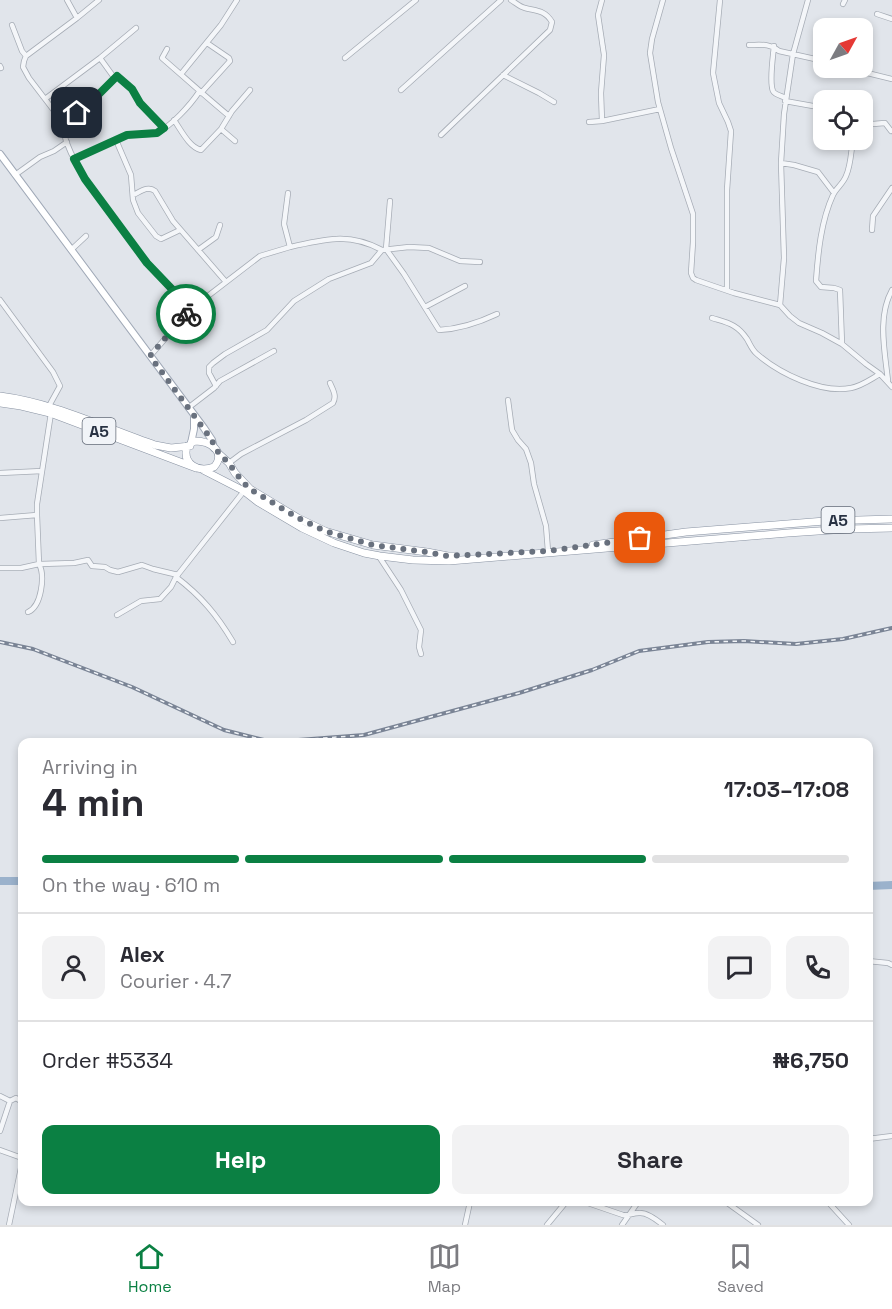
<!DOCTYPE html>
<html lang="en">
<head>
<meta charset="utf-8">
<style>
  body { margin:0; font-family:"Space Grotesk",sans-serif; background:#f2f2f3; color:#2b2b33; height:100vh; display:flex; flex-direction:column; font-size:22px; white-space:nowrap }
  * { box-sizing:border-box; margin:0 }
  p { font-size:20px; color:#7c7c81 }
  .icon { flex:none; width:33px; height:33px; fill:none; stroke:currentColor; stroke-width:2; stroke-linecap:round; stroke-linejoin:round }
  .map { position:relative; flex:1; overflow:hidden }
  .details { position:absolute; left:18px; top:738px; width:855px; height:468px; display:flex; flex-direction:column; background:#fff; border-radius:12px; box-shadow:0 3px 9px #0003 }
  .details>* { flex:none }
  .needle { width:39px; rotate:50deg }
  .controls { position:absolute; left:813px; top:18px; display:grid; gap:12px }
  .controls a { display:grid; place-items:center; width:60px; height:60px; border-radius:12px; background:#fff; box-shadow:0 3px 9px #0003; font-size:30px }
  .pin { position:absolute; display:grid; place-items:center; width:51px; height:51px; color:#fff; margin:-26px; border-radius:12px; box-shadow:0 3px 9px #0006 }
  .courier { position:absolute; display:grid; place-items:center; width:60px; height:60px; margin:-30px; border:4px solid #0b8043; border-radius:50%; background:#fff; color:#222; box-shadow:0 2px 8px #0007 }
  .overview em { font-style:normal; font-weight:800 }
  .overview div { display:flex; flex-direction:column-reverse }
  .overview { display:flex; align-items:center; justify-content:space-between; height:102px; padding:0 24px }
  h1 { font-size:39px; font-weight:800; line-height:45px }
  .bar { display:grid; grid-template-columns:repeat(4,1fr); gap:9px 6px; align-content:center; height:72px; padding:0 24px }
  .bar i { height:8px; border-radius:4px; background:#e1e1e2 }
  .bar .on { background:#0b8043 }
  .bar p { grid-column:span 4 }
  .line { display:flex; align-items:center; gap:15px; padding:0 24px; border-top:2px solid #e1e1e2 }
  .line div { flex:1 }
  .round { display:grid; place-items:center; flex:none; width:63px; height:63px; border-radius:12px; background:#f2f2f3 }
  .action { display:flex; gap:12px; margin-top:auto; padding:12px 24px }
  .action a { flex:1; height:69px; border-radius:12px; background:#0b8043; color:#fff; font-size:24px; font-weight:800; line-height:69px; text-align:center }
  .action a+a { background:#f2f2f3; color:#2b2b33 }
  .tabs { display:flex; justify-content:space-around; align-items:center; height:84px; border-top:2px solid #e1e1e2; background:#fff; font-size:16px; color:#7c7c81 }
  .tabs a { display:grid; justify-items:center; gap:3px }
  .tabs .on { color:#0b8043 }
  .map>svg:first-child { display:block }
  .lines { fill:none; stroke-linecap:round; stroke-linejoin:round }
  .river { stroke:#9bb2cc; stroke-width:8 }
  .minor-casing { stroke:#a6acb5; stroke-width:6 }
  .major-casing { stroke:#a0a9b7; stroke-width:8 }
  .highway-casing { stroke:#8892a2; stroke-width:8 }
  .minor { stroke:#f4f6f9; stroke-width:4.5 }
  .major { stroke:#fff; stroke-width:6 }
  .highway { stroke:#fff; stroke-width:7 }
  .rail-casing { stroke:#7a8495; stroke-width:4 }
  .rail { stroke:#f1f4f8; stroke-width:1.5; stroke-dasharray:4.5; stroke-linecap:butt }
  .done { stroke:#69717e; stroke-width:6; stroke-dasharray:0 10.8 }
  .route { stroke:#0b8043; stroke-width:8 }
  .labels { text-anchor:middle; stroke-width:4.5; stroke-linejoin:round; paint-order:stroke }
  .shield { fill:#f1f4f8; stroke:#646c79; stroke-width:1.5 }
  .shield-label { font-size:16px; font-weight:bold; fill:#283243 }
</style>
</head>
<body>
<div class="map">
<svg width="892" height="1225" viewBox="0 0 892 1225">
  <rect width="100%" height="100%" fill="#e1e5eb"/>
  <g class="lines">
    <path class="river" d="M 0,881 L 22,881
      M 868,886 L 892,885"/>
    <g class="minor-casing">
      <path id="minor" d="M 67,0 L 77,18
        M 99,0 L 77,18 L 26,56 L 24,61 L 23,67 L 29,78 L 58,116 L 63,127 L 66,141 L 71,153 L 85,179 L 147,263 L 191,309
        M 602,0 L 598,15 L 604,55 L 601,93 L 602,121
        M 663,0 L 652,39 L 650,53 L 658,102 L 671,148 L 693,214 L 693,242 L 691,273 L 693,278 L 696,280 L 734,293 L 780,305 L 790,316 L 799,323 L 822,333 L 842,344 L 866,364 L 880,374 L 892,387
        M 720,0 L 713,73 L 719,103 L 728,122 L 731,131 L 727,190 L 727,290
        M 843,4 L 845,0
        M 877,14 L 892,19
        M 12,25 L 22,51 L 26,56
        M 749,45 C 760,45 770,43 779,51 L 824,61
        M 774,46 C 773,57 769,82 773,91 C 775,95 782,96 786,98
        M 167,49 L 162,58 C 184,77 206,97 229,116
        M 345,58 L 416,0
        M 0,66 L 1,68
        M 847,68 L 892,79
        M 181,74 L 221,25 L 237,0
        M 503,75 L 539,93 L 554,102
        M 117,76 L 132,89 L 140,103 L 164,128
        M 401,90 L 501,0
        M 201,93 L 230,61 L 229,58 L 207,43
        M 45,99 L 100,58 L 136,28
        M 785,101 L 824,108
        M 174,120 C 181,130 189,147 201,150 L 221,129 L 232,111 L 250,90
        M 862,121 L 873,124 L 885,123 L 891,131
        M 589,122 L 602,121 L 660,109
        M 62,123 L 89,104 L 117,76 L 113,76 L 100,58
        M 221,129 L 235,141
        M 441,135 L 550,30 L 552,22 C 545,10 536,11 525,8 C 520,7 516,3 511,0
        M 116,140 L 131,175 L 133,200 L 138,213 L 156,236 L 161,239 L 180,230
        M 74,159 L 127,135 C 136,133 148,136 156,133 C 171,127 191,104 199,92
        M 781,163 L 794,165 L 818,172 L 834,193
        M 15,175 L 40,157 L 54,151 L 67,142
        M 133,195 C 140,192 148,185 155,191 L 173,221 L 226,282
        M 390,201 L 386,249 L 404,274 L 439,330 C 460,329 478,323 497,314
        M 872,230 L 873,216 L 892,188
        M 290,247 C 326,239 349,232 382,250
        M 71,250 L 86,236
        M 198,250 L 216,237 L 220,225
        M 0,300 L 53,372 L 60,386 L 49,406
        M 780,305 L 784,258 L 781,163 L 784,114 L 793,54 L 808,0
        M 425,307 L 465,286
        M 712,318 C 728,323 737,324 747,339 C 750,344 752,350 757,354 C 779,373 821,394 851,388 C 862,386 871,379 880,374
        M 842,344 L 840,290 L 834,288 L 821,287 L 816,281 C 818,253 821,221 833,195 C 836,188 843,184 846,176 C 851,165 851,151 853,140
        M 150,356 L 191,309 L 260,256 L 290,247 L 284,224 L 288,193
        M 888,381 C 885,352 877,317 892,290
        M 216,386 L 209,373 L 209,367 L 213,363 L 225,354 L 267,330 L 294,301 L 329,279 L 371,263 L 382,250 L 409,247 L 429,248 L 460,261 L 480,262
        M 508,400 L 512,430 L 518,440 L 526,449 L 531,463 L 534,484 L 546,526 L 548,551
        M 188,408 L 214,388 L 220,381 L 274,351
        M 229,463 L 241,454 L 306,420 L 333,403 C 337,396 333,390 330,383
        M 0,473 L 42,471
        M 0,518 L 37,515
        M 378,555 L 401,590 L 421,630 L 419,647 L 421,654
        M 40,564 L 74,563 L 88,560 L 92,566 L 105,567 L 110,570 L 118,572 L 142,565 L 153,569 L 178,575
        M 0,568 L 21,568 L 39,564
        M 176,577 C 201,596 217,615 233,642
        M 28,612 C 42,606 45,575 39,564 L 37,515 L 37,504 L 51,413
        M 117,615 L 141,601 L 160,599 L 171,587 L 176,577 L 244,491
        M 868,961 L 888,963 L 892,965
        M 0,1096 L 10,1101 L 16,1098 L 22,1102
        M 0,1131 L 10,1101
        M 868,1139 L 892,1136
        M 0,1150 L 22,1158
        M 585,1202 L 623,1215 C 630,1216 632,1213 639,1213 C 647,1212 657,1220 663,1225
        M 726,1202 L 758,1225
        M 828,1202 L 849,1225
        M 9,1225 L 22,1163
        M 465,1225 L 470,1202
        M 547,1225 L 566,1202
        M 622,1225 L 638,1202"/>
    </g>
    <g class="major-casing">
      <path id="major" d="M 0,154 L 204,428 L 212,440 L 214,448
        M 191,443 L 194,429 L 194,417"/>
    </g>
    <g class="highway-casing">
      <path id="highway" d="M 0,396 C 54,403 103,427 155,445 L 171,448 L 190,446
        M 0,403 L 21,406 L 50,413 L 196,468
        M 195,441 C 210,441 227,452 214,467 C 198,473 182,464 187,446 L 190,446 L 191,443 Z
        M 219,454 L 229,463 L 235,473 L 250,489 L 298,518 L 325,531 L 373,545 L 427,552 L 448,556 L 456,556
        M 203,470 L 244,491 L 258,502 L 302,528 L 334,543 L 364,553 L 380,556 L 413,560 L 449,561 L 788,533 L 848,529 L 892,528
        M 593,545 L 686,532 L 825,521 L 892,519"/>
    </g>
    <use href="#minor" class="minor"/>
    <use href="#major" class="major"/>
    <use href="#highway" class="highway"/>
    <g class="rail-casing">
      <path id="rail" d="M 0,642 L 33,649 L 132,687 L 224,730 L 272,742 L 364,735 L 519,693 L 592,670 L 639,651 L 708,642 L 744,641 L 796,644 L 843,639 L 892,628"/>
    </g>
    <use href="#rail" class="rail"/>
  </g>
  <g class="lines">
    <path class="done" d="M 186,314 L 150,356 L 212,440 C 216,453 222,455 230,465 C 236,473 242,482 250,489 L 298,518 L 325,531 L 373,545 L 426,552 L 448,556 L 548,551 L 640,538"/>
    <path class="route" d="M 77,113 L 89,104 L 117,76 L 132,89 L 140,103 L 164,128 L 157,133 L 127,135 L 74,159 L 85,179 L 147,263 L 191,309 L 186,314"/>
  </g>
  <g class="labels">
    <g class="shield">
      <rect x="82.5" y="418" width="33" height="26" rx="4.5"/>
      <rect x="821.5" y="507" width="33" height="26" rx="4.5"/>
    </g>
    <g class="shield-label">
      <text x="99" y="437">A5</text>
      <text x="838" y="526">A5</text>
    </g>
  </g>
</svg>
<div class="controls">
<a><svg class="needle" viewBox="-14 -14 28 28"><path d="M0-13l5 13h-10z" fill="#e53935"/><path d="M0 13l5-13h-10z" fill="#7c7c81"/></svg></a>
<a><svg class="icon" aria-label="locate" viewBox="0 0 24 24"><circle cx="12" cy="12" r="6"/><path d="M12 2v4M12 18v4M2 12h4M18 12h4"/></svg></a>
</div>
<div class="pin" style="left:640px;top:538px;background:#ea580c"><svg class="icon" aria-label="bag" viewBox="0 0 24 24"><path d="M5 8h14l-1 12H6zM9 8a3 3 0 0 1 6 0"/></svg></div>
<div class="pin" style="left:77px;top:113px;background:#1f2937"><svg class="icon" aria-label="home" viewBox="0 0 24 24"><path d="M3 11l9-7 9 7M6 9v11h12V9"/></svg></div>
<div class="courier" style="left:186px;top:314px"><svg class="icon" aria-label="bike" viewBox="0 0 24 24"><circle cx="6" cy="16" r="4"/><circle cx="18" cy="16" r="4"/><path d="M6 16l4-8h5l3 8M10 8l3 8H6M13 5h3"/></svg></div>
<section class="details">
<div class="overview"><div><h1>4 min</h1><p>Arriving in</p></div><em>17:03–17:08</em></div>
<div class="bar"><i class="on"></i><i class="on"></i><i class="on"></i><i></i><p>On the way · 610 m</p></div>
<div class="line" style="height:108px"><a class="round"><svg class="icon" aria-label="person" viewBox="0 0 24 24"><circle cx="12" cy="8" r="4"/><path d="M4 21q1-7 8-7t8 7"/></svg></a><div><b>Alex</b><p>Courier · 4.7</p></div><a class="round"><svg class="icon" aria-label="chat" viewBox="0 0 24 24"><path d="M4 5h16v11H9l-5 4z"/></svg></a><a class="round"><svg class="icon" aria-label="phone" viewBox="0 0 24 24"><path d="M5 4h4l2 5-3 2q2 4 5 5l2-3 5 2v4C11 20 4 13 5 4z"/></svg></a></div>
<div class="line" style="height:78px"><div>Order #5334</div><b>₦6,750</b></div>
<div class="action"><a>Help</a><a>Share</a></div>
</section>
</div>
<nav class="tabs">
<a class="on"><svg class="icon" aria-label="home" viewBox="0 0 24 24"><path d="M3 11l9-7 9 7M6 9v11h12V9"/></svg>Home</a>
<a><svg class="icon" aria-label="map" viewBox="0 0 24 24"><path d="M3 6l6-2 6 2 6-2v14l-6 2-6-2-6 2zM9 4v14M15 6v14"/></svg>Map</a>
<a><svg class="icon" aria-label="saved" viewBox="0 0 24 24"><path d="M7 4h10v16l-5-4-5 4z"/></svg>Saved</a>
</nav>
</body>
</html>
